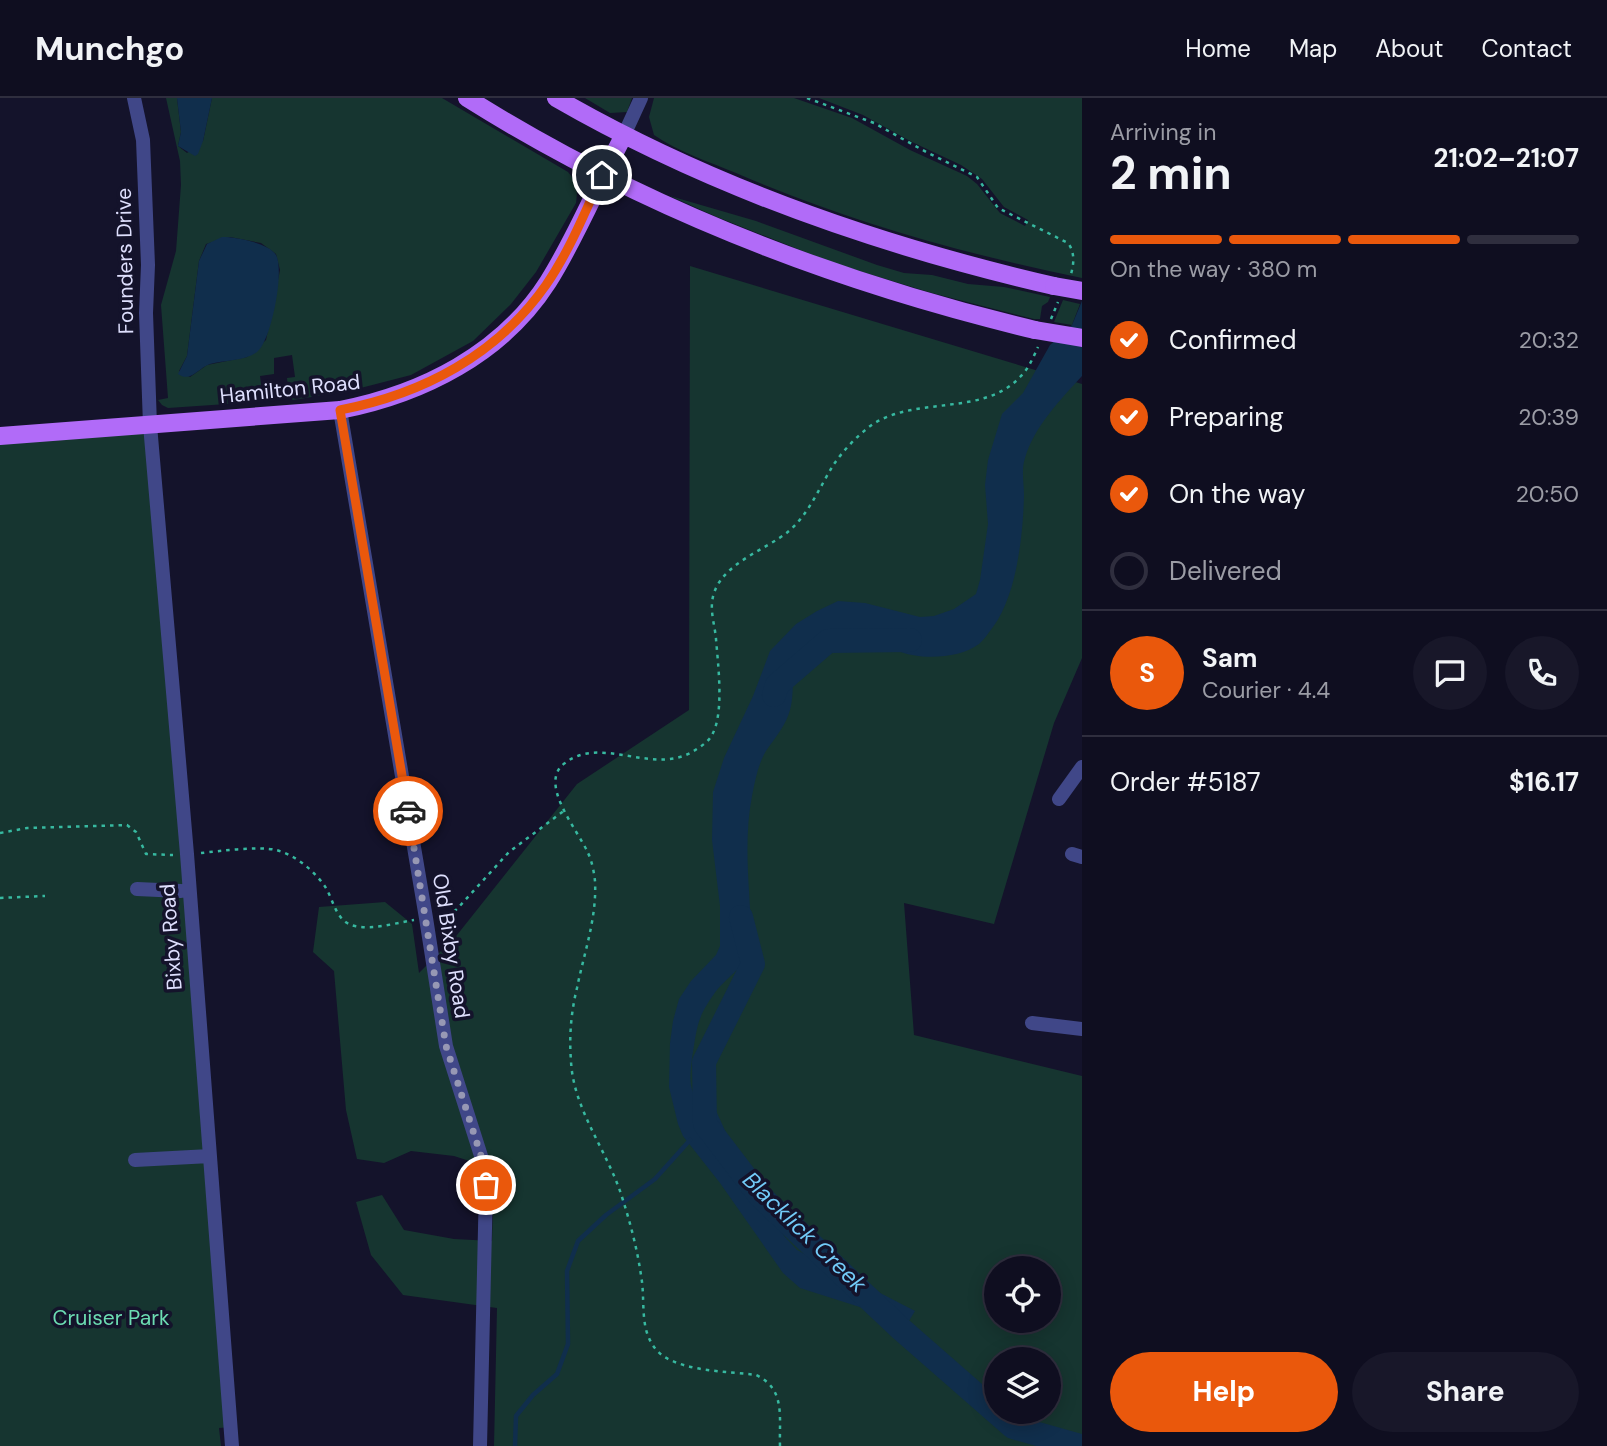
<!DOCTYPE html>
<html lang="en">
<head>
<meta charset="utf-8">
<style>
  body { margin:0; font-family:"DM Sans",sans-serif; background:#181729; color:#f1f3f6; height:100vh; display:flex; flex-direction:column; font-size:26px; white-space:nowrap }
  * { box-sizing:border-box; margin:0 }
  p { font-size:23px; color:#9b9ca5 }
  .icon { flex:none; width:38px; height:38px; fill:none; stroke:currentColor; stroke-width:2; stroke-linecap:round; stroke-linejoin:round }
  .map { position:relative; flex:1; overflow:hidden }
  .sheet { display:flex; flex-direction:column; background:#0f0e20; width:525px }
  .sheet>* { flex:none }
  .fabs { position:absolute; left:984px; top:1158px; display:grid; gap:14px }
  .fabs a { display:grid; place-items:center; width:77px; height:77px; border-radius:50%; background:#0f0e20; box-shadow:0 4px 18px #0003,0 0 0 2px #2f2e3e; font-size:35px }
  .pin { position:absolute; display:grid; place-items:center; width:60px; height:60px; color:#fff; margin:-30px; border:4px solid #fff; border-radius:50%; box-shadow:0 2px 7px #0007 }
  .courier { position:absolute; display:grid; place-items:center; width:70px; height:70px; margin:-35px; border:5px solid #ea580c; border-radius:50%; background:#fff; color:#222; box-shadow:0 2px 9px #0007 }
  .overview em { font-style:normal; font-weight:700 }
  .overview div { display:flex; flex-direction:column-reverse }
  .overview { display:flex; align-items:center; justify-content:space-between; height:119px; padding:0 28px }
  h1 { font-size:46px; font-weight:700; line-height:52px }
  .bar { display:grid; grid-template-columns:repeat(4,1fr); gap:10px 7px; align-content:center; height:84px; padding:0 28px }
  .bar i { height:9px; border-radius:5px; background:#2f2e3e }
  .bar .selected { background:#ea580c }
  .bar p { grid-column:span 4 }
  .line { display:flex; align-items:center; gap:18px; padding:0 28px; border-top:2px solid #2f2e3e }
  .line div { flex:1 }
  .round { display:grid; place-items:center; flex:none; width:74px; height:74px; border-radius:37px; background:#181729 }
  ol { padding:0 28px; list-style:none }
  li { display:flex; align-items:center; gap:21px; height:77px }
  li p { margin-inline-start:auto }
  li .icon { padding:7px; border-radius:50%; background:#ea580c; color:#fff; stroke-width:4 }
  li:last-child { color:#9b9ca5 }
  li i { width:38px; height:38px; border:4px solid #2f2e3e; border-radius:50% }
  .primary-button { display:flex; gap:14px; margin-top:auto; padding:14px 28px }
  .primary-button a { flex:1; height:80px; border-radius:42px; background:#ea580c; color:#fff; font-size:28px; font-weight:700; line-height:80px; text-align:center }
  .primary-button a+a { background:#181729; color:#f1f3f6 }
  header { display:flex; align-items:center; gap:42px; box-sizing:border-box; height:98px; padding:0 35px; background:#0f0e20; border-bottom:2px solid #2f2e3e }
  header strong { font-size:33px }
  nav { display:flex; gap:38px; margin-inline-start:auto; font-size:24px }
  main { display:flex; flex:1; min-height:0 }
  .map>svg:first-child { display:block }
  .green { fill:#163530; fill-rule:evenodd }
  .water { fill:#102e4c }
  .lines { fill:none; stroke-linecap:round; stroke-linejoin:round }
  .stream { stroke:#102e4c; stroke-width:4.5 }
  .river { stroke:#102e4c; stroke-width:24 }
  .path { stroke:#37b9a0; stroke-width:2.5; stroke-dasharray:3.5 5; stroke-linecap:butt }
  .minor { stroke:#404788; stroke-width:14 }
  .major { stroke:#b16bf8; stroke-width:18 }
  .major-bridge { stroke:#b16bf8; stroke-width:18 }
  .done { stroke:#9798b4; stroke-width:7; stroke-dasharray:0 12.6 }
  .route { stroke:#ea580c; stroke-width:9 }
  .labels { text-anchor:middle; stroke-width:7; stroke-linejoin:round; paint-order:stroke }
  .street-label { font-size:21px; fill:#dedffd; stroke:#14132b }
  .park-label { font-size:21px; fill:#6cdcb2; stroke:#14132b }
  .water-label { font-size:23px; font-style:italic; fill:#72cbf8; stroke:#14132b }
</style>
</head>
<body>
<header>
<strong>Munchgo</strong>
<nav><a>Home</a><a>Map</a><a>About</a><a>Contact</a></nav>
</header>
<main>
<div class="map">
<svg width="1082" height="1348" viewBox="0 0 1082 1348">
  <rect width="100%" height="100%" fill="#14132b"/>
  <path class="green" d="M 166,0 L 177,0 L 181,34 L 178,48 L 187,55 L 203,43 L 212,0 L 442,0 L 568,74 C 577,84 578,92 576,105 L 536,174 L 511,206 L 473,243 L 411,277 L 349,293 L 293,302 L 289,299 L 287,280 L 295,279 L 292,257 L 274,260 L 274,276 L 260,278 L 262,293 L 272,293 L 275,295 L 275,300 L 272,303 L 168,310 L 162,307 L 158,302 L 168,300 L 161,207 L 176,153 L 181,87 L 180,63 ZM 230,139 L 261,145 L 276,156 L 280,172 L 266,242 L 247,259 L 207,267 L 190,279 L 179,273 L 187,258 L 199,163 L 206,146 Z
    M 585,0 L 632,0 L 627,14 L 610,15 Z
    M 654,0 L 794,0 L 852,20 L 910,52 L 967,78 L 977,86 L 1000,115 L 1025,128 L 1028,122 L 1004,109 L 982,81 L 961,67 L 912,44 L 863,17 L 819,0 L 1082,0 L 1082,180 C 964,156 847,123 736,75 C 710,64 678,54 654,37 L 649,19 Z
    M 670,98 L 756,123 L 877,167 L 904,175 L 932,177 L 968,186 L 1004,189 L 1050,199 L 1048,204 L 1042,208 L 1040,221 L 1034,221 L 932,195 L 833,165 L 717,119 Z
    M 690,168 L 1082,286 L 1082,560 L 1054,625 L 994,826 L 904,805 L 914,937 L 1082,978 L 1082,1348 L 494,1348 L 497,1210 L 403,1197 L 371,1157 L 356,1104 L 382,1097 L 404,1132 L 454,1141 L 492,1143 L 494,1071 L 454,1058 L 411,1053 L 384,1065 L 357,1061 L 346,1012 L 334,873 L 313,854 L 319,809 L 385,804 L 412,826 L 419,875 L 457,837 L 577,686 L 689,612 ZM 996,1171 L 1048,1171 L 1048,1223 L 996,1223 ZM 996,1262 L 1048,1262 L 1048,1314 L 996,1314 Z
    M 1063,202 L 1080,206 L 1072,227 L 1054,224 Z
    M 150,327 L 231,1329 L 219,1330 L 221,1348 L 0,1348 L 0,338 Z"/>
  <path class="water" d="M 177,0 L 212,0 L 203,43 L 198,56 L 195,58 L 178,48 L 181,34 Z
    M 222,139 C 236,139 269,145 276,157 C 285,173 271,244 257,254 C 245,263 224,262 210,266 C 198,270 191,285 178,276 L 187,258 L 199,163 L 207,146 Z
    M 1082,203 L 1082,278 C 1060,302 1034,329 1025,360 C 1021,372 1024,385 1024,397 C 1023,437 1017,496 993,529 C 989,534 984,542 979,546 C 959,561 920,562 898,553 C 890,549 882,543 874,540 C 853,532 821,536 805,552 C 788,570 796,591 790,612 C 786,627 775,640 766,653 C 758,666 755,683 752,698 C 746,729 747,761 749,793 C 750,813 752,831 749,851 C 746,869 724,881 714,896 C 696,921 697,931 692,960 C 690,978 687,994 703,1008 L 712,1004 L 749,1085 L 785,1139 L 797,1152 L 915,1213 L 898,1241 L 866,1211 L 800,1190 L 783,1175 L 720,1085 L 683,1038 L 678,1026 L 669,989 L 670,945 L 673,923 L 679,901 L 691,883 L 716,857 L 720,848 L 720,808 L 712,742 L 713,694 L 724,660 L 753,598 L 770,553 L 796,526 L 817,513 L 838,503 L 865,505 L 920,519 L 934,518 L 954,511 L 976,496 L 980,482 L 988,426 L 985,387 L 988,362 L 1002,316 L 1023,295 L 1050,247 L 1072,227 Z"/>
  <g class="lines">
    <path class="stream" d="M 515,1348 L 516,1318 L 533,1297 L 557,1276 L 568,1246 L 567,1173 L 578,1143 L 606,1117 L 655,1081 L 690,1042"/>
    <path class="river" d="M 774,597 L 777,587 L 828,543 L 910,542
      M 741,819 L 753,866 L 704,964 L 705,1026 L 760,1098 L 901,1231 L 1013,1329 L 1080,1348"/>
    <path class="path" d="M 807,0 L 874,25 L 928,55 L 977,79 L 998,110 L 1068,145 C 1075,154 1074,166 1071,176
      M 1051,221 L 1058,204
      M 0,735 L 27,730 L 127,727 L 136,734 L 146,756 L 173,757
      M 201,755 C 219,753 260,748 276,752 C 295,757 312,771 324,787 C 334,801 335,824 355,828 C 374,832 395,825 414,822
      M 0,800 L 45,798
      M 438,818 L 452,815 L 457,811 L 509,754 L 565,712
      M 780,1348 C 779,1319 786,1291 756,1277 C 727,1273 688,1274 663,1258 C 655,1252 650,1244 647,1235 C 642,1219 644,1200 642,1184 C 638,1154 631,1127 622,1099 C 608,1054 573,1011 571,963 C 569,939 571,914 577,890 C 584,855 597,820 595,783 C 594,774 592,763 588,755 C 578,732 537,685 565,665 C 601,637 651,677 692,654 C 700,649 709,644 713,635 C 724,613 718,566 716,541 C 715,529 711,517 712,505 C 715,467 765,453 789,433 C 809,416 820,388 834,366 C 843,353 856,339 869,329 C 911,297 982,319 1019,280 C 1028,272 1033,260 1038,249"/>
    <path class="minor" d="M 134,0 L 143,42 L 148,167 L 146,215 L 150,327 L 187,756 L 232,1348
      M 624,37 L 641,0
      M 340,312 L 426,820 L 446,948 L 482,1061 L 486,1087 L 480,1348
      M 1059,701 L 1082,669
      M 1072,756 L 1082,759
      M 137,791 L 181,793
      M 1032,925 L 1082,931
      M 135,1062 L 210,1058"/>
    <path class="major" d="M 467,0 C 642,110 834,184 1035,232
      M 556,0 C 712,90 880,148 1054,188
      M 0,338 L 340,312 C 422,296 502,256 548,184 C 577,138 598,85 624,37"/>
    <path class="major-bridge" d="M 1054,188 L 1082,193
      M 1035,232 L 1082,240"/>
  </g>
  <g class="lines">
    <path class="done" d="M 408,713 L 446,948 L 482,1061 L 486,1087"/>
    <path class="route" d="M 408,713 L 340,312 C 423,296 497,257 546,187 C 569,154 585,114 602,77"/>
  </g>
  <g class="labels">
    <g class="street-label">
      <text transform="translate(125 163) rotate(-91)" y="7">Founders Drive</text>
      <text transform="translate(290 291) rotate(-6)" y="7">Hamilton Road</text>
      <text transform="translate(171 839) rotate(-94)" y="7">Bixby Road</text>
      <text transform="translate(451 848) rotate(81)" y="7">Old Bixby Road</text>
    </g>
    <g class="park-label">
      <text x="111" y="1227">Cruiser Park</text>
    </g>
    <g class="water-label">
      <text transform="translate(805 1134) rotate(44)" y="8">Blacklick Creek</text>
    </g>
  </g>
</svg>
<div class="fabs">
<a><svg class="icon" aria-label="locate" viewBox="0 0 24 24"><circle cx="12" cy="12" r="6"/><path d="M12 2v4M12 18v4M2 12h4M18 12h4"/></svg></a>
<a><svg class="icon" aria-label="layers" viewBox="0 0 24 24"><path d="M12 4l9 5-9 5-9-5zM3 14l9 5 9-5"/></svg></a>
</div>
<div class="pin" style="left:486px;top:1087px;background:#ea580c"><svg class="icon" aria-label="bag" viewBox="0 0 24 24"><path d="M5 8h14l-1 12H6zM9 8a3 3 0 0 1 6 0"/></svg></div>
<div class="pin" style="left:602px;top:77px;background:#1f2937"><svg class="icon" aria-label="home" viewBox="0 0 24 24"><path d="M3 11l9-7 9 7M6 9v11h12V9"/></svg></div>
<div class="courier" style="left:408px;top:713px"><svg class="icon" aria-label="car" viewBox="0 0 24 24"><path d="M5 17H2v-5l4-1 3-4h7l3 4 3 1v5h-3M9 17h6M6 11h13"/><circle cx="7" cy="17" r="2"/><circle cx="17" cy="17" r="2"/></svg></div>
</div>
<section class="sheet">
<div class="overview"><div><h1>2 min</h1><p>Arriving in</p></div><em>21:02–21:07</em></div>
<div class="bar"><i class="selected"></i><i class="selected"></i><i class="selected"></i><i></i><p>On the way · 380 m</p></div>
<ol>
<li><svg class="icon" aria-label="check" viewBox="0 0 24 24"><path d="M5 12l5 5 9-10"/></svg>Confirmed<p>20:32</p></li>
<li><svg class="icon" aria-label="check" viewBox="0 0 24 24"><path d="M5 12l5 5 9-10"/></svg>Preparing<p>20:39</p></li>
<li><svg class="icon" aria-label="check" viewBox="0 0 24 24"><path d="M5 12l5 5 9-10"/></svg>On the way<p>20:50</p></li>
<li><i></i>Delivered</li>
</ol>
<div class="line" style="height:126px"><b class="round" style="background:#ea580c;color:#fff">S</b><div><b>Sam</b><p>Courier · 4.4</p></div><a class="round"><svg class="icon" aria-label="chat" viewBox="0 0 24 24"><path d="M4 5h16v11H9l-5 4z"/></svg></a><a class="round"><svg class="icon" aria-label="phone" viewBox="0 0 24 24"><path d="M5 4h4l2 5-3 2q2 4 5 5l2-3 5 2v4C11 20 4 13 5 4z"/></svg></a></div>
<div class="line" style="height:91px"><div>Order #5187</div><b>$16.17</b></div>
<div class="primary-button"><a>Help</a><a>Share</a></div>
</section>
</main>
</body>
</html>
